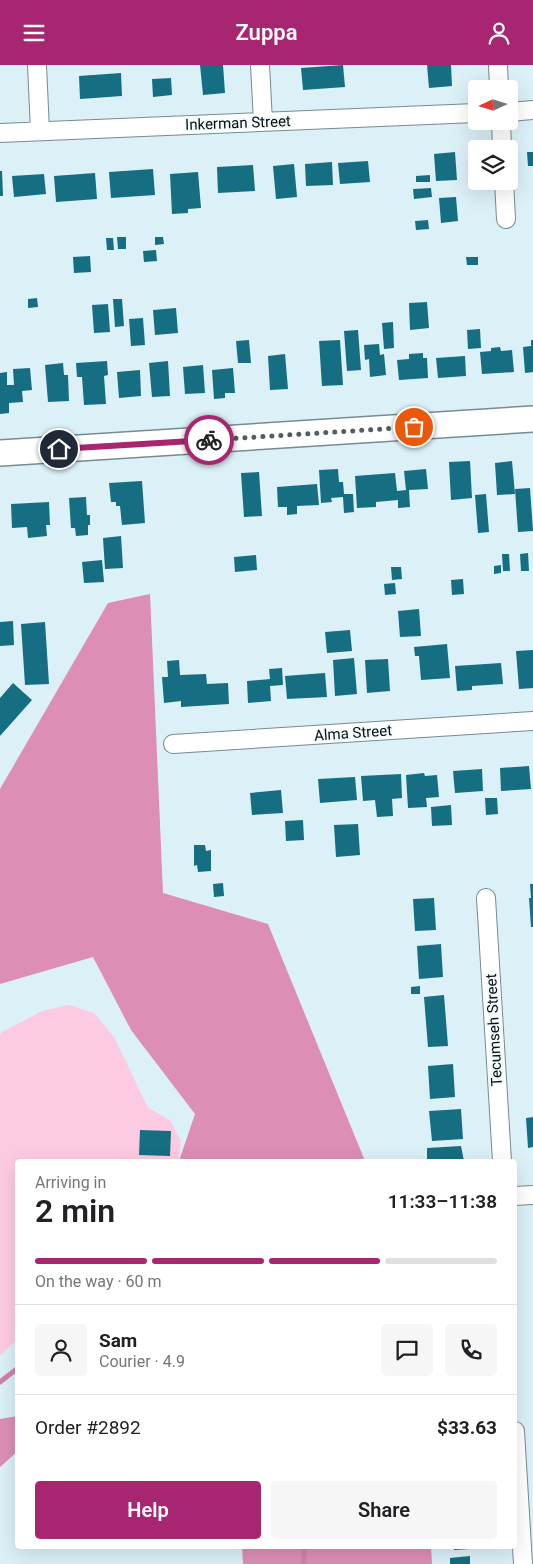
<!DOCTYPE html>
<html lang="en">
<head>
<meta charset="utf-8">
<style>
  body { margin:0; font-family:Roboto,sans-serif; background:#f6f6f6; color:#202124; height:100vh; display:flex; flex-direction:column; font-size:19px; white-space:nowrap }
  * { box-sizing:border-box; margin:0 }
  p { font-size:16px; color:#757577 }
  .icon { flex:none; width:28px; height:28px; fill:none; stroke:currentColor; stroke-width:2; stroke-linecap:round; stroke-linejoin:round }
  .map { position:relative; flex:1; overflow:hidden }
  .panel { position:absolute; left:15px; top:1094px; width:502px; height:390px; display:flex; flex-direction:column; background:#fff; border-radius:5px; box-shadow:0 5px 20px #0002 }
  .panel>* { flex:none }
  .needle { width:32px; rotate:266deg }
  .buttons { position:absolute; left:468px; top:15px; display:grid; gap:10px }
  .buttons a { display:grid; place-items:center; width:50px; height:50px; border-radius:5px; background:#fff; box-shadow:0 5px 20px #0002; font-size:25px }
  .pin { position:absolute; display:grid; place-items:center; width:42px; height:42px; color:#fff; margin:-21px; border:2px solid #fff; border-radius:50%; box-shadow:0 1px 5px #0007 }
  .courier { position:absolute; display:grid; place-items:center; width:50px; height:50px; margin:-25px; border:4px solid #a82572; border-radius:50%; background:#fff; color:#222; box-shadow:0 1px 6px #0007 }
  .headline em { font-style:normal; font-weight:600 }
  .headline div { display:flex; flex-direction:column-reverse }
  .headline { display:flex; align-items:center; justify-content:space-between; height:85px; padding:0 20px }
  h1 { font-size:32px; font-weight:600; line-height:38px }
  .bar { display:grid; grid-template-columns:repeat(4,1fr); gap:8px 5px; align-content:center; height:60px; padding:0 20px }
  .bar i { height:6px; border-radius:4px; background:#e0e0e0 }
  .bar .active { background:#a82572 }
  .bar p { grid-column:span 4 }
  .line { display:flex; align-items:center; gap:12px; padding:0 20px; border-top:1px solid #e0e0e0 }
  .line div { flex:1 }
  .round { display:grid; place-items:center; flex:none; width:52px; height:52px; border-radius:5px; background:#f6f6f6 }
  .action { display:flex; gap:10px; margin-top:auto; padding:10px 20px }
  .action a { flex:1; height:58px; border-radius:5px; background:#a82572; color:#fff; font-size:20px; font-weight:600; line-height:58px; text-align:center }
  .action a+a { background:#f6f6f6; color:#202124 }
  header { display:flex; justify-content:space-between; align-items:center; height:65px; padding:0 20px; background:#a82572; color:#fff; font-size:22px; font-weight:600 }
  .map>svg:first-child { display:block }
  .green { fill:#fdcbe1 }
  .forest { fill:#dc8eb4 }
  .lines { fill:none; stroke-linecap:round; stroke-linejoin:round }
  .stream { stroke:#cf83a8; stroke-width:5 }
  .building { fill:#156e82 }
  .street-casing { stroke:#778b90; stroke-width:20 }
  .secondary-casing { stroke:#778b90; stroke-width:28 }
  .street { stroke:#fff; stroke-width:18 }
  .secondary { stroke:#fff; stroke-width:25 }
  .done { stroke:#515d61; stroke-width:5; stroke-dasharray:0 9 }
  .route { stroke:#a82572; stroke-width:6 }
  .labels { text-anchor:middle; stroke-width:4; stroke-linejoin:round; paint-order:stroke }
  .street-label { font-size:15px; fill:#070e10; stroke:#f2fbfd }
</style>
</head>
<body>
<header><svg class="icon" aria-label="menu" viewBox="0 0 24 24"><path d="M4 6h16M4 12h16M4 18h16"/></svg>Zuppa<svg class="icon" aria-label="person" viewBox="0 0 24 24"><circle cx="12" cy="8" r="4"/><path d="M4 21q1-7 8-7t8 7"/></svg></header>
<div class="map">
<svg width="533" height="1499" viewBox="0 0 533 1499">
  <rect width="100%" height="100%" fill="#dbf0f7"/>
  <path class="green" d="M 69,940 L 94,948 L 114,972 L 148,1043 L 170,1055 L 181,1076 L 178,1096 L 18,1096 L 17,1275 L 0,1290 L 0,969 L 2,967 L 42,946 Z"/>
  <path class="forest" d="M 150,529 L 163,828 L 268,859 L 365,1096 L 179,1096 L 195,1049 L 131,965 L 93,892 L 0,919 L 0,724 L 108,538 Z
    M 17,1351 L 17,1387 L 0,1402 L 0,1354 Z
    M 242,1481 L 431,1481 L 432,1499 L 243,1499 Z"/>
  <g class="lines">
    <path class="stream" d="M 0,1317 L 18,1303
      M 303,1499 L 305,1481"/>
  </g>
  <path class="building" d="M 200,0 L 223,0 L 225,28 L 203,30 Z
    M 343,0 L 345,22 L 303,25 L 301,3 Z
    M 427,0 L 451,0 L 452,21 L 429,23 Z
    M 121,8 L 122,31 L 80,34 L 79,11 Z
    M 171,13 L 172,30 L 153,32 L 152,14 Z
    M 455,87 L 457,115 L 436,116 L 434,89 Z
    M 527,87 L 533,87 L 533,101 L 528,101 Z
    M 368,96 L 370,117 L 340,119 L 338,98 Z
    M 332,97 L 333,120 L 306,121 L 305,99 Z
    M 294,99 L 297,132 L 276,134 L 273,101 Z
    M 253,100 L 255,126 L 218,128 L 217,102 Z
    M 153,104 L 155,130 L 111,133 L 109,107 Z
    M 0,106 L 2,106 L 3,131 L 0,131 Z
    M 198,107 L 201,143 L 188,144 L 188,148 L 172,149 L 170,109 Z
    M 95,108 L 97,134 L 56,137 L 54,111 Z
    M 44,109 L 46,129 L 14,132 L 12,111 Z
    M 430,110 L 430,117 L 416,117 L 416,111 Z
    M 431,123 L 432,132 L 414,134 L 413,124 Z
    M 456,132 L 458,156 L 441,158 L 439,133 Z
    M 428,155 L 429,164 L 416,165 L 415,156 Z
    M 117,172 L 126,172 L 126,184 L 118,184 Z
    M 155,172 L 163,172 L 164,179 L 155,180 Z
    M 106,173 L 113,173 L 114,185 L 107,185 Z
    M 156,185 L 157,196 L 144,197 L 143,186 Z
    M 90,191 L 91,207 L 74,208 L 73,192 Z
    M 466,192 L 478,192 L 478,200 L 467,200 Z
    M 37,233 L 38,242 L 28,243 L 28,234 Z
    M 113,234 L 122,234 L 124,261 L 115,262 Z
    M 427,237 L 429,263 L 410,265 L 409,238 Z
    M 108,239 L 110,267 L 94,268 L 92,240 Z
    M 176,243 L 178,268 L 155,270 L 153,245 Z
    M 143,253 L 145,280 L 131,281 L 129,254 Z
    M 393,257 L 394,283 L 384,284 L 382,258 Z
    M 480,264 L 481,283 L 468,284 L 467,265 Z
    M 358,265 L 361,305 L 347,306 L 344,266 Z
    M 249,275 L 251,298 L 238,298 L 236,276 Z
    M 340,275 L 343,320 L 322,321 L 319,276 Z
    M 531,275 L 533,275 L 533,307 L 525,308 L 523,282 L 531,281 Z
    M 379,279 L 380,290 L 384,289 L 386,310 L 370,312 L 369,294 L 365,295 L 364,280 Z
    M 500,282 L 501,286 L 512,285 L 514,307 L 482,309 L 480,287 L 491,286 L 491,283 Z
    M 423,288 L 423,293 L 427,293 L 428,313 L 399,315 L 397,295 L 409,294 L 409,289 Z
    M 285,289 L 288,324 L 270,325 L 268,291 Z
    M 465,291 L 466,311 L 438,313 L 436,293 Z
    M 107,296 L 108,310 L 104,311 L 106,339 L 84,340 L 82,312 L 77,312 L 76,298 Z
    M 168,296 L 170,331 L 152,332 L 149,298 Z
    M 63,298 L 64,310 L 68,310 L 69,336 L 48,337 L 45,300 Z
    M 203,300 L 205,328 L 185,329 L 183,302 Z
    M 30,303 L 32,325 L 22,326 L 23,337 L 9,338 L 9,348 L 0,349 L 0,308 L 7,307 L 7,320 L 14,320 L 13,304 Z
    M 233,303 L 235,328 L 225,328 L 225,333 L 214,334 L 212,305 Z
    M 140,305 L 141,331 L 119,333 L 117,307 Z
    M 470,396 L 472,433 L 451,435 L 449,397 Z
    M 512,396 L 515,429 L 497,430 L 495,398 Z
    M 338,404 L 339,417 L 343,417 L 344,429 L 353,429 L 354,447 L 344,448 L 343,432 L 331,433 L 332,437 L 321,438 L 319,405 Z
    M 426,404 L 428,424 L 409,425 L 410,442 L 398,443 L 398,435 L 376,437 L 376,442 L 357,443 L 355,411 L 395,408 L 397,426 L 406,425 L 404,406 Z
    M 259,407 L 262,451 L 244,452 L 241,408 Z
    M 142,416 L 145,458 L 122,460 L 120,441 L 116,441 L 116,437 L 111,437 L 109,418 Z
    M 317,419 L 319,440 L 297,441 L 297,449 L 287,450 L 287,442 L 278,442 L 277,422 Z
    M 530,423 L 533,466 L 518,467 L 515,424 Z
    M 486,429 L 489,467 L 478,468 L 475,430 Z
    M 86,432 L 87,450 L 90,450 L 90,460 L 88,460 L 88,470 L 76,471 L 75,463 L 71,463 L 69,433 Z
    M 49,437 L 50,460 L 46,460 L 47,471 L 28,473 L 27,462 L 12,463 L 11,439 Z
    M 121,471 L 123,503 L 105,504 L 103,473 Z
    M 528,488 L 529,506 L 521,506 L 520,489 Z
    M 502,489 L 509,489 L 510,506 L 503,506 Z
    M 256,490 L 257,505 L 235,507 L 234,492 Z
    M 102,495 L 104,517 L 84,518 L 82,497 Z
    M 501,500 L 501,508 L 494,509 L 494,501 Z
    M 391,502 L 401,502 L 402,514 L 392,515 Z
    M 463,514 L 464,529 L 452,530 L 451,515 Z
    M 395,518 L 396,529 L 385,530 L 384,519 Z
    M 419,544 L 421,571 L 400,572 L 398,546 Z
    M 13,556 L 14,580 L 0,581 L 0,557 Z
    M 45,557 L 49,619 L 25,620 L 21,559 Z
    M 350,565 L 352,586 L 327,588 L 325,567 Z
    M 447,579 L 450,613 L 421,615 L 419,591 L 415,591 L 414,582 Z
    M 533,585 L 533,623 L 519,624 L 516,586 Z
    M 354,593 L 357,629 L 335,631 L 333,595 Z
    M 388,594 L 390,626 L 367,628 L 365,595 Z
    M 179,595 L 180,610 L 206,609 L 207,619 L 228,618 L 229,639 L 181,642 L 181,636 L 164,638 L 162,612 L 168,612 L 167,596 Z
    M 501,598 L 503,619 L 472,621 L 472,625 L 457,626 L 455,601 Z
    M 282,603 L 283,620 L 270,621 L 271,636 L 248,638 L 247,616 L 270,614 L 269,604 Z
    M 325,608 L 327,632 L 287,634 L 285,611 Z
    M 13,618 L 32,635 L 0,671 L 0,633 Z
    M 529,701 L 531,724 L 501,726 L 500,703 Z
    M 482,704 L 483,726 L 455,728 L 453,706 Z
    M 424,708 L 425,711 L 437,710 L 439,732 L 426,733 L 427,742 L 408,743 L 406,710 Z
    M 401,709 L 402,733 L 392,734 L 393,751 L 377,752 L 375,735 L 363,736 L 361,711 Z
    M 355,712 L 357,735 L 320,738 L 318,714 Z
    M 281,725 L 283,748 L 252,750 L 250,728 Z
    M 485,733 L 497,733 L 498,749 L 486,750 Z
    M 451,740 L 452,760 L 432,761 L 431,742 Z
    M 303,755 L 304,775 L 286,776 L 285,756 Z
    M 358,759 L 360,790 L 336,792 L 334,760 Z
    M 194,780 L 205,780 L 206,786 L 211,785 L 211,806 L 198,807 L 197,800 L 194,801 Z
    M 223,818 L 224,831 L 214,832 L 213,819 Z
    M 530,819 L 533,819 L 533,862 L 531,862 L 529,833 L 531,833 Z
    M 434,833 L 436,865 L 415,866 L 413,834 Z
    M 441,879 L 443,912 L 419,914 L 417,881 Z
    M 420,921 L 420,929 L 411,929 L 411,922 Z
    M 444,930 L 448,981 L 428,982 L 424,932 Z
    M 453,999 L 455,1032 L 430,1034 L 428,1001 Z
    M 461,1044 L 463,1074 L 432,1076 L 429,1046 Z
    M 533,1052 L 533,1082 L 528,1083 L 526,1053 Z
    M 140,1065 L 171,1066 L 170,1091 L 139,1090 Z
    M 461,1081 L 464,1096 L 427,1095 L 427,1083 Z
    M 454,1481 L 487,1481 L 487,1483 L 454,1485 Z
    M 470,1491 L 470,1499 L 450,1499 L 450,1493 Z"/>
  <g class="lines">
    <g class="street-casing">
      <path id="street" d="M 37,0 L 40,66
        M 260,0 L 263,57
        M 498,0 L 499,24
        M 509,47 L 533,45
        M 501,56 L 502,84
        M 0,68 L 476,48
        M 504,116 L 506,154
        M 173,679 L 533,656
        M 486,833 L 502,1096
        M 515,1131 L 533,1130
        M 515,1366 L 523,1499"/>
    </g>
    <g class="secondary-casing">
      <path id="secondary" d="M 0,388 L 533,354"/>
    </g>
    <use href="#street" class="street"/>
    <use href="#secondary" class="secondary"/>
  </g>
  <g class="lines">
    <path class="done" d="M 209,375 L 414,362"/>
    <path class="route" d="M 59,384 L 209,375"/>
  </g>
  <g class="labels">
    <g class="street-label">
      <text transform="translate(238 58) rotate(-2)" y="5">Inkerman Street</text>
      <text transform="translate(353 668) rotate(-4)" y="5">Alma Street</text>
      <text transform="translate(494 965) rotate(-93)" y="5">Tecumseh Street</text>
    </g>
  </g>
</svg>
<div class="buttons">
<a><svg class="needle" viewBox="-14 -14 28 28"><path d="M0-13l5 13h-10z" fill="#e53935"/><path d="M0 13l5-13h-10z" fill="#757577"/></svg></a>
<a><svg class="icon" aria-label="layers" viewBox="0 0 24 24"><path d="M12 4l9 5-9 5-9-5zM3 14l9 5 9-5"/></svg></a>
</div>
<div class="pin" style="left:414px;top:362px;background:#ea580c"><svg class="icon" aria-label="bag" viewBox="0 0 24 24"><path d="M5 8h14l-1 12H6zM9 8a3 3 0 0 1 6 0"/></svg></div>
<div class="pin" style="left:59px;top:384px;background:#1f2937"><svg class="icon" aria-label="home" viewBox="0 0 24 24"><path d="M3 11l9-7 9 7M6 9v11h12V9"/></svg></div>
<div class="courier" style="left:209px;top:375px"><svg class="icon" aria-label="bike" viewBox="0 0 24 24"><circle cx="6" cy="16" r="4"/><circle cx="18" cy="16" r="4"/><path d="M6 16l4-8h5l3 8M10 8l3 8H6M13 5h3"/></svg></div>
<section class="panel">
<div class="headline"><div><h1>2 min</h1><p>Arriving in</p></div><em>11:33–11:38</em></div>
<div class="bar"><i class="active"></i><i class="active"></i><i class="active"></i><i></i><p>On the way · 60 m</p></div>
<div class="line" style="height:90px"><a class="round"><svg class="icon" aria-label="person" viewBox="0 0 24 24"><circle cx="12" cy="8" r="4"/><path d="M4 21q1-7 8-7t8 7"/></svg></a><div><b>Sam</b><p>Courier · 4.9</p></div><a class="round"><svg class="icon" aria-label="chat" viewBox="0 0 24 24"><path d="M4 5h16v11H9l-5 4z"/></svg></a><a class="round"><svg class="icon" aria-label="phone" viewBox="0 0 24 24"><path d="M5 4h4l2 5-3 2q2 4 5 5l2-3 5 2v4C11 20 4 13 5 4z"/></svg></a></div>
<div class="line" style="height:65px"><div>Order #2892</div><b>$33.63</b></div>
<div class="action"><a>Help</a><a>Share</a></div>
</section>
</div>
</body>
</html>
